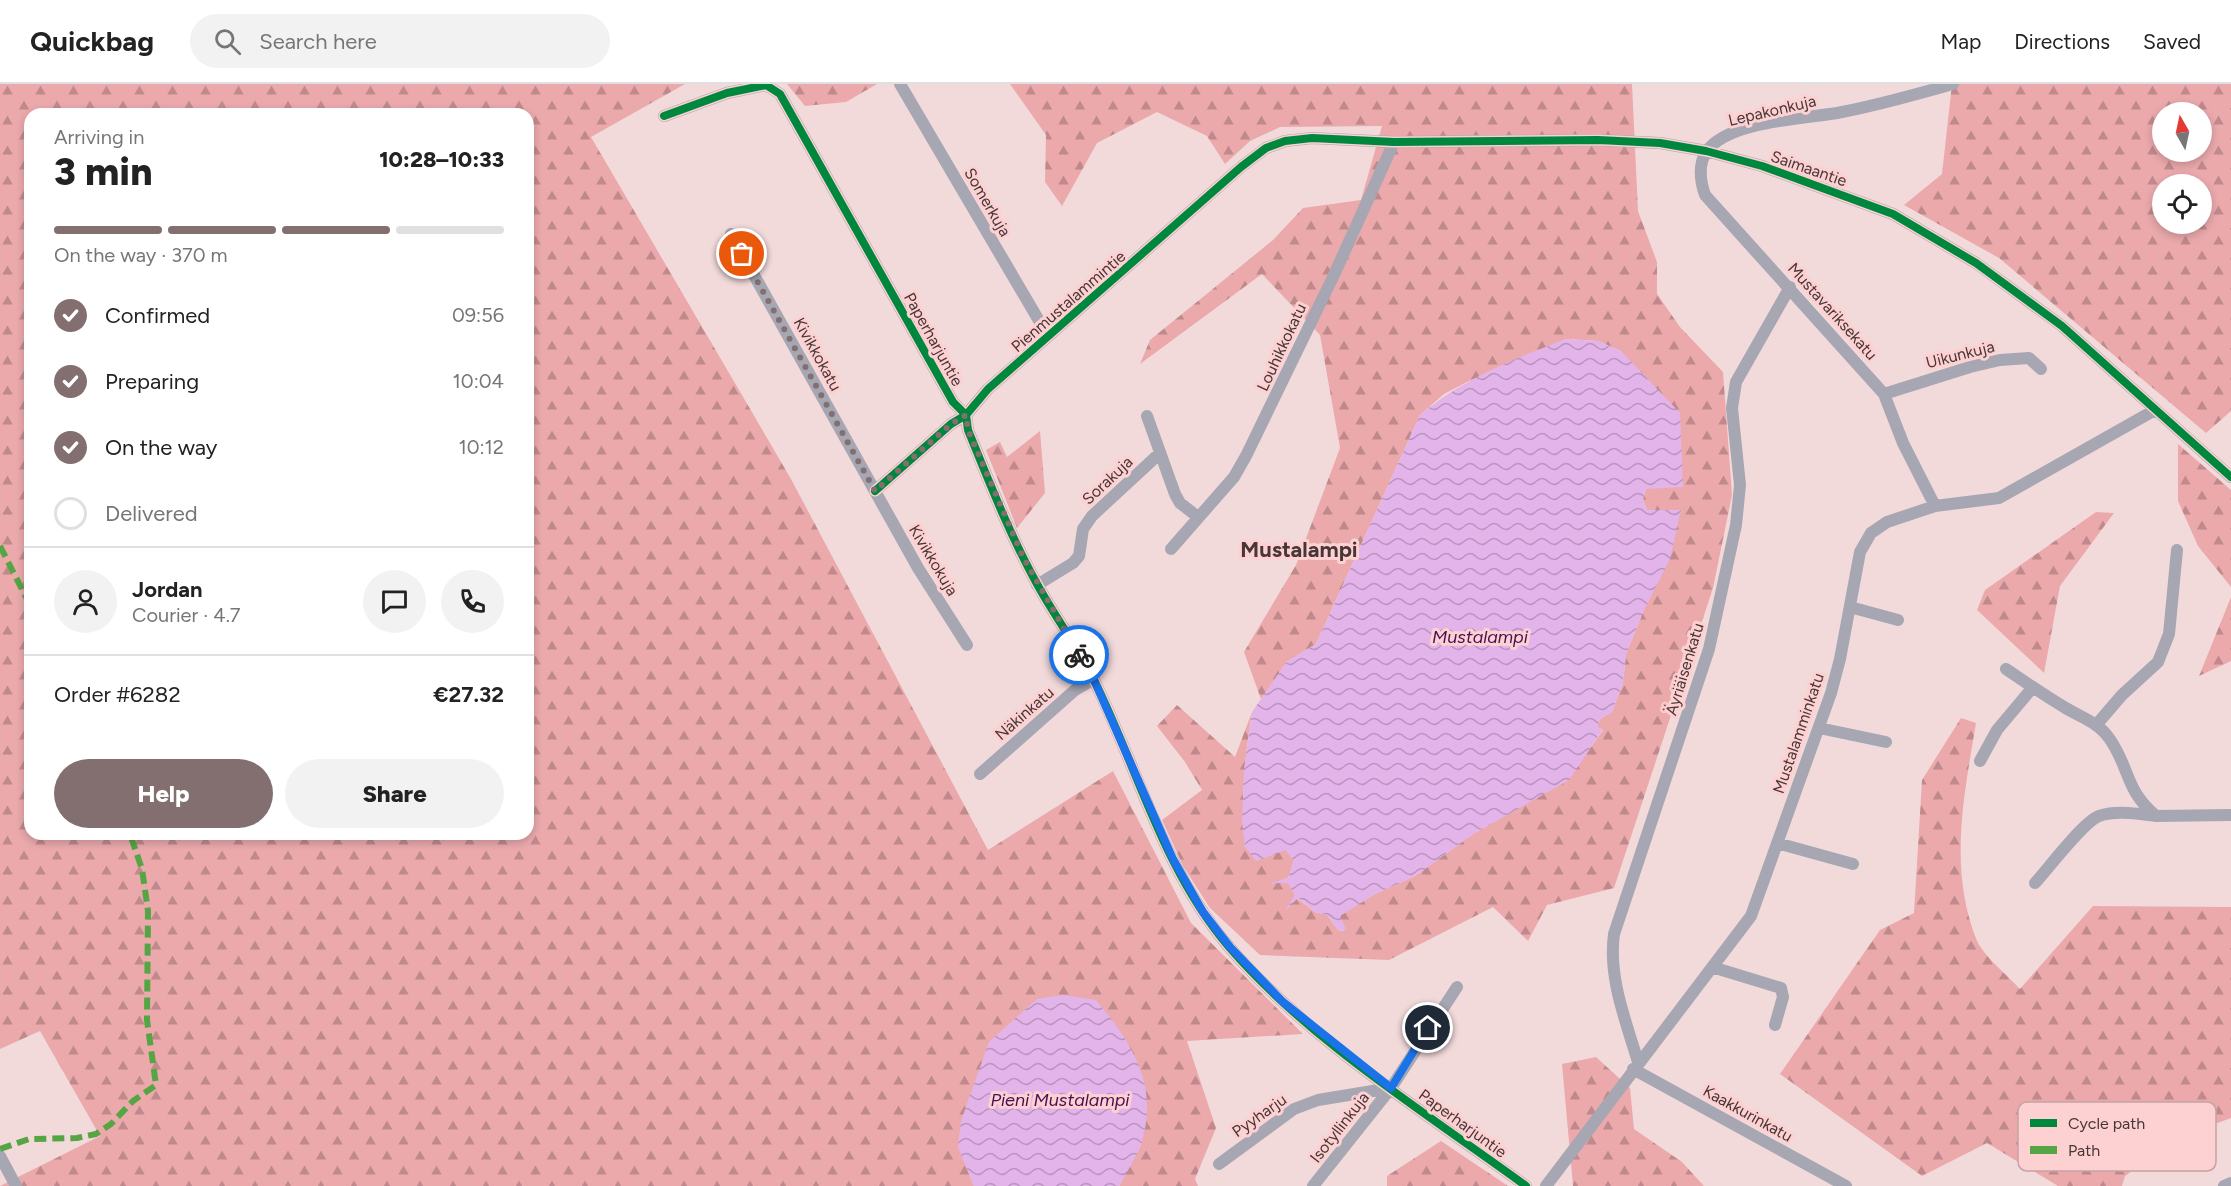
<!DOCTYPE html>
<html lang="en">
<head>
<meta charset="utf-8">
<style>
  body { margin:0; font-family:Figtree,sans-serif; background:#f2f2f2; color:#222; height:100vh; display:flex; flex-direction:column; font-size:22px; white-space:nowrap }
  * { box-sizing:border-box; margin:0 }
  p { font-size:20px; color:#767676 }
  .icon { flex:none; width:33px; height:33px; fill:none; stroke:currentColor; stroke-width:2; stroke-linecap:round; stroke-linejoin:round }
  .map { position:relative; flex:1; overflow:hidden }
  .details { position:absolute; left:24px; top:24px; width:510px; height:732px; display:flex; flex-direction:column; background:#fff; border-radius:18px; box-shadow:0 3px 9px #0003 }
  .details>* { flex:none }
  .needle { width:39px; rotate:351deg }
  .buttons { position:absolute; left:2152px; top:18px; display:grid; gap:12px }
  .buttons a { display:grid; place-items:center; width:60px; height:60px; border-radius:50%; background:#fff; box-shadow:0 3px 9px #0003; font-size:30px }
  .pin { position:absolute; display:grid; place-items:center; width:51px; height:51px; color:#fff; margin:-26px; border:3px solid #fff; border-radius:50%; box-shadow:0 2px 6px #0007 }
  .courier { position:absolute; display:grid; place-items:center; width:60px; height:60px; margin:-30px; border:4px solid #1a73e8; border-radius:50%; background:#fff; color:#222; box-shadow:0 2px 8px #0007 }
  .overview em { font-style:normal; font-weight:800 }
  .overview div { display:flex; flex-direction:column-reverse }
  .overview { display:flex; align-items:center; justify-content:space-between; height:102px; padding:0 30px }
  h1 { font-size:39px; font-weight:800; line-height:45px }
  .bar { display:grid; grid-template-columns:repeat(4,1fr); gap:9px 6px; align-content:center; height:72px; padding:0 30px }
  .bar i { height:8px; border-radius:4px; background:#e0e0e0 }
  .bar .active { background:#836f70 }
  .bar p { grid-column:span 4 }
  .line { display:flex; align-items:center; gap:15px; padding:0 30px; border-top:2px solid #e0e0e0 }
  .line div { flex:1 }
  .round { display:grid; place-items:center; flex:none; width:63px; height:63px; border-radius:32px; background:#f2f2f2 }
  ol { padding:0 30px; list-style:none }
  li { display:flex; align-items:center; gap:18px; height:66px }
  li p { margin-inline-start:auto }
  li .icon { padding:6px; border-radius:50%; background:#836f70; color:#fff; stroke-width:4 }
  li:last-child { color:#767676 }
  li i { width:33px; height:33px; border:3px solid #e0e0e0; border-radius:50% }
  .primary-button { display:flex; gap:12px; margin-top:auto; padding:12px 30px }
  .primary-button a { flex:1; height:69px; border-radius:36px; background:#836f70; color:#fff; font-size:24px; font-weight:800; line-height:69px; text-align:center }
  .primary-button a+a { background:#f2f2f2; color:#222 }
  header { display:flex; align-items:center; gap:36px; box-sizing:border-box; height:84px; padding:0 30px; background:#fff; border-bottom:2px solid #e0e0e0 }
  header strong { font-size:28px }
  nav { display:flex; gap:33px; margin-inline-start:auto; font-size:21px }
  .search { width:420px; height:54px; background:#f2f2f2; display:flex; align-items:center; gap:15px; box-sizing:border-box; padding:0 21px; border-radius:33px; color:#767676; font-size:22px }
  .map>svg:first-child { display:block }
  .forest { fill:url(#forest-firs); fill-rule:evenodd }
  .water { fill:url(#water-waves) }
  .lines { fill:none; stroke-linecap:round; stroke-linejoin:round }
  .minor { stroke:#a6a7b3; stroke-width:12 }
  .quiet { stroke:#55a544; stroke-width:6; stroke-dasharray:12 6; stroke-linecap:butt }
  .cycleway-casing { stroke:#fdd0d1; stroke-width:11 }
  .cycleway { stroke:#00873e; stroke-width:8 }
  .done { stroke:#836f70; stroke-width:6; stroke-dasharray:0 10.8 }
  .route { stroke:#1a73e8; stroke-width:8 }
  .labels { text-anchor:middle; stroke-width:6; stroke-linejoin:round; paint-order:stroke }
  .street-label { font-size:16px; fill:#473636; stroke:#fdd0d1 }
  .water-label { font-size:18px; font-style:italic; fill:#440f54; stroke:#fdd0d1 }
  .district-label { font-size:22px; font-weight:bold; fill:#473636; stroke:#fdd0d1 }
  .key { fill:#fdd0d1; stroke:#c6a2a2; stroke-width:1.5 }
  .key-label { font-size:16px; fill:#473636 }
</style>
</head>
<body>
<header>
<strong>Quickbag</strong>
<div class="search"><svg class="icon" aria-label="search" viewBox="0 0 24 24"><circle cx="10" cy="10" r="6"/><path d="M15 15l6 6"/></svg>Search here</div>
<nav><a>Map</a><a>Directions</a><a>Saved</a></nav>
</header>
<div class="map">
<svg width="2231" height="1102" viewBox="0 0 2231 1102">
  <defs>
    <pattern id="forest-firs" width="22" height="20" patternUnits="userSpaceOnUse" patternTransform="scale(1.5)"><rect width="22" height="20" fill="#eba9ac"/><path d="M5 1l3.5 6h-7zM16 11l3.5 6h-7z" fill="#c08a8d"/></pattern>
    <pattern id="water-waves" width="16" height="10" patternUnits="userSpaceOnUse" patternTransform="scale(1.5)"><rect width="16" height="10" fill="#e3b4ea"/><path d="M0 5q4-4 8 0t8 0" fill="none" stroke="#ba93be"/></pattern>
  </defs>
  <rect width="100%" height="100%" fill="#f2dadb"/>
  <path class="forest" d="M 0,0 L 685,0 L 591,53 L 791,395 L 988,766 L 1113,687 L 1191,839 L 1303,950 L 1187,957 L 1216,1044 L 1195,1095 L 1198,1102 L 1119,1102 L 1141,1061 L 970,1013 C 954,1055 958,1063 974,1102 L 0,1102 L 100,1052 L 40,947 L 0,965 ZM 30,30 L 528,30 L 528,750 L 30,750 Z
    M 787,0 L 877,0 L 846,18 L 805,22 Z
    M 1010,0 L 1632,0 L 1638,127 L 1657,178 L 1657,210 L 1680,243 L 1723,288 L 1732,411 L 1713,504 L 1614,804 L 1547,821 L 1528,857 L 1493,823 L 1389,876 L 1260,871 L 1210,824 L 1183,782 L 1162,736 L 1202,706 L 1185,678 L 1157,642 L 1177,621 L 1235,673 L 1252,628 C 1245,673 1240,717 1245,763 L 1286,766 L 1294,777 L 1288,794 L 1273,799 L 1288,798 L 1295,811 L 1287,824 L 1297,814 L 1315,828 L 1327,831 L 1339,847 L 1346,846 L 1339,832 L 1375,810 L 1415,792 L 1473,750 L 1568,696 L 1603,646 L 1597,643 L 1600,635 L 1612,628 L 1623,599 L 1626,570 L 1643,528 L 1647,426 L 1643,415 L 1646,405 L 1621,267 L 1598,257 L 1566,255 L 1467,298 L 1444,310 L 1420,331 L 1316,560 L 1288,577 L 1261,615 L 1244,568 L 1296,481 L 1340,364 L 1320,251 L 1262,190 L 1140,280 L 1150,256 L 1273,156 L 1303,124 L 1361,116 L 1382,42 L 1280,43 L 1250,57 L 1225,80 L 1207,52 L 1157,28 L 1097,59 L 1062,122 L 1045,98 L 1046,51 Z
    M 1952,0 L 2231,0 L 2231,327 L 2206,349 L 1999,174 L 1904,121 L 1942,90 ZM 2163,28 L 2202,28 L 2202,68 L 2163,68 ZM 2163,100 L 2202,100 L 2202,140 L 2163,140 Z
    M 1040,347 L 1045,409 L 1017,444 L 986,366 L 1000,358 L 1007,373 Z
    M 2178,360 L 2231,406 L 2231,503 L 2198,462 L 2178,417 Z
    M 2096,428 L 2114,429 L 2060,502 L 2044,589 L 1977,526 L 1985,506 Z
    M 2231,513 L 2231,577 L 2199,592 Z
    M 1961,634 L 1976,639 C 1964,712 1948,785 1977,857 C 1983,871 2009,893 2020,905 L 2093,822 L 2231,823 L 2231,1034 L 2177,1054 L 2125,1092 L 2122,1102 L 2058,1102 L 1987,1059 L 1922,1092 L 1780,990 L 1880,846 L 1914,829 L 1922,696 Z
    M 1596,973 L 1630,1004 L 1634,1045 L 1682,1078 L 1704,1102 L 1573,1102 L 1562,980 Z
    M 1441,1057 L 1508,1102 L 1387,1102 L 1387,1092 Z"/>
  <path class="water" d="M 1566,255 L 1598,257 L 1621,267 L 1680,329 L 1683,403 L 1646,405 L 1643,415 L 1647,426 L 1681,426 L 1670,475 L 1643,528 L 1626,570 L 1623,599 L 1612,628 L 1600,635 L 1597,643 L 1603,645 L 1569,696 L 1473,750 L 1415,792 L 1375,810 L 1340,832 L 1346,846 L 1339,847 L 1327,831 L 1315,828 L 1298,814 L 1285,827 L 1295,811 L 1288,799 L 1269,800 L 1288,794 L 1294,777 L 1286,766 L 1256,777 L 1245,763 L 1242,738 L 1244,685 L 1252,628 L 1287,577 L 1316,560 L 1420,331 C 1462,295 1514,275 1566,255 Z
    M 1062,911 L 1096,916 C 1132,959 1160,1002 1141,1060 C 1136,1074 1126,1089 1119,1102 L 974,1102 L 958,1063 L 961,1037 L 989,958 L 1037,915 Z"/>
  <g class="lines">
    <path class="minor" d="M 900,0 L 1048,252
      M 664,32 L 727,9 L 766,1 L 780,10 L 953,318 L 966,331 L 968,346 C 989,398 1010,451 1037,500 C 1055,533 1078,563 1094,596 C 1138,685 1163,786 1229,863 C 1310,957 1426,1029 1526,1102
      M 731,150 L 918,484 L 967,561
      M 1884,310 L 1970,283 L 2000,276 L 2029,274 L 2041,285
      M 1147,332 L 1175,410 L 1180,419 L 1198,433
      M 875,407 L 951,340 L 966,331 L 988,305 L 1241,83 L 1266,64 L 1285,57 L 1312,54 L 1394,58 L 1598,56 L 1660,59 L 1706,67 L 1762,82 L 1893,130 L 1976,179 L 2062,242 L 2231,393
      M 1935,422 L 1903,359 L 1884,310 L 1705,111 C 1700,97 1698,79 1707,67 C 1729,36 1808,35 1842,28 C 1879,21 1917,10 1953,0
      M 1171,465 L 1234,393 L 1246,372 L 1334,191 L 1394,58
      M 1037,501 L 1073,479 L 1079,472 L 1083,445 L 1092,432 L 1160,369
      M 1850,523 L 1898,536
      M 2006,585 C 2025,598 2044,611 2064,623 C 2080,633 2098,638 2109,654 C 2130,683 2124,705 2156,732 L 2231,731
      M 2097,640 L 2122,611 L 2158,578 L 2169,550 L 2177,466
      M 1819,644 L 1886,658
      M 1980,677 L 1997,646 L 2033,603
      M 980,690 L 1075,606 L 1094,595
      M 1777,759 L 1853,780
      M 2035,799 C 2048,785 2084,737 2099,732 C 2117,726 2138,730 2156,732
      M 1712,883 L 1781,904 L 1783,913 L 1775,941
      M 1638,978 C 1626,937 1608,894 1614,850 L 1709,565 L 1736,441 L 1740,401 L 1732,324 L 1736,298 L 1790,203
      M 1633,985 L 1846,1102
      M 0,1072 L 16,1102
      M 1219,1080 L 1294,1025 L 1318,1016 L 1391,1004
      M 1313,1102 L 1391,1004 L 1457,903
      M 1546,1102 L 1751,832 L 1831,609 L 1840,575 L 1860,468 L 1871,449 L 1887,438 L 1935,422 L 1999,414 L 2155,326
      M 2224,1102 L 2231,1099"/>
    <path class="quiet" d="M 0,462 L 30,521
      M 0,1065 L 29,1055 L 77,1054 L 96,1050 L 111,1040 L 133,1017 L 156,1001 L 147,936 L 148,827 L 142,785 L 130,750"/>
    <g class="cycleway-casing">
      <path id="cycleway" d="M 664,32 L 727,9 L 766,1 L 780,10 L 953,318 L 966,331 L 968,346 C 989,398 1010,451 1037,500 C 1055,533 1078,563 1094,596 C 1138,685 1163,786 1229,863 C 1310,957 1426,1029 1526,1102
        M 875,407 L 951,340 L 966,331 L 988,305 L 1241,83 L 1266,64 L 1285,57 L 1312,54 L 1394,58 L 1598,56 L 1660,59 L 1706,67 L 1762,82 L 1893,130 L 1976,179 L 2062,242 L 2231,393"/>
    </g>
    <use href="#cycleway" class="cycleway"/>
  </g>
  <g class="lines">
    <path class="done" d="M 742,170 L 875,407 L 951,340 L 966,331 L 968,346 L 1023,473 L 1079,571"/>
    <path class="route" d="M 1079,571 L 1094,596 L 1173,775 L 1203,828 L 1230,863 L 1283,918 L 1391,1004 L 1428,944"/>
  </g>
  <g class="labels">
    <g class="street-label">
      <text transform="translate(1772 26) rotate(-13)" y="6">Lepakonkuja</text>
      <text transform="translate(1809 84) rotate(19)" y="6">Saimaantie</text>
      <text transform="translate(988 118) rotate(60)" y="6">Somerkuja</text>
      <text transform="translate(1068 217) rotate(-41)" y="6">Pienmustalammintie</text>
      <text transform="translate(1833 227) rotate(48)" y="6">Mustavariksekatu</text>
      <text transform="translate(934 255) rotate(61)" y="6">Paperharjuntie</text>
      <text transform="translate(1281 263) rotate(-65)" y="6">Louhikkokatu</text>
      <text transform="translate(818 270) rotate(61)" y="6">Kivikkokatu</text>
      <text transform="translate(1960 270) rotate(-14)" y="6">Uikunkuja</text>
      <text transform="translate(1107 396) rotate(-43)" y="6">Sorakuja</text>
      <text transform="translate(934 476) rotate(59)" y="6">Kivikkokuja</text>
      <text transform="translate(1684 585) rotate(-73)" y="6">Äyriäisenkatu</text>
      <text transform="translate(1024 629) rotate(-41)" y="6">Näkinkatu</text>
      <text transform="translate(1798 649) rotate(-71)" y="6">Mustalamminkatu</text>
      <text transform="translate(1748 1029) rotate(29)" y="6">Kaakkurinkatu</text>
      <text transform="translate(1259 1031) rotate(-35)" y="6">Pyyharju</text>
      <text transform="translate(1463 1039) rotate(36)" y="6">Paperharjuntie</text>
      <text transform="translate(1339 1043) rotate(-52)" y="6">Isotyllinkuja</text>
    </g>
    <g class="water-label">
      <text x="1480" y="559">Mustalampi</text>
      <text x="1060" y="1022">Pieni Mustalampi</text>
    </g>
    <g class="district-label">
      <text x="1299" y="473">Mustalampi</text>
    </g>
  </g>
  <rect x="2018" y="1018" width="198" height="69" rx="9" class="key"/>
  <rect x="2030" y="1035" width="27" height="8" fill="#00873e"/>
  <rect x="2030" y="1062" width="27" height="8" fill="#55a544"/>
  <g class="key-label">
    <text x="2068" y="1045">Cycle path</text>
    <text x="2068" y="1072">Path</text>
  </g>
</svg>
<div class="buttons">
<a><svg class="needle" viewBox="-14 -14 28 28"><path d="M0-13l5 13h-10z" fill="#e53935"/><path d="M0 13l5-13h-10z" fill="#767676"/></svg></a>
<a><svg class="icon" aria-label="locate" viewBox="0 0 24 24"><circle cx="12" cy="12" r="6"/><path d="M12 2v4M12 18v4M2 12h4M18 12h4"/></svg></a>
</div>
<div class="pin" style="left:742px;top:170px;background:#ea580c"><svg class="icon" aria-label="bag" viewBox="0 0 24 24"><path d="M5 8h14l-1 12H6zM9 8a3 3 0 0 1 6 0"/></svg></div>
<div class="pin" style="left:1428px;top:944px;background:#1f2937"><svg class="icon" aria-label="home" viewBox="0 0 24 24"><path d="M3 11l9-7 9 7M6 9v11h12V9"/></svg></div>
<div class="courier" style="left:1079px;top:571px"><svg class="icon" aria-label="bike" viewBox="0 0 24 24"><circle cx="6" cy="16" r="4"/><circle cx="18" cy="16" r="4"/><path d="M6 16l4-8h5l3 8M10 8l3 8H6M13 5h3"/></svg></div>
<section class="details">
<div class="overview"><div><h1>3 min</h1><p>Arriving in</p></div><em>10:28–10:33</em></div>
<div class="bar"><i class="active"></i><i class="active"></i><i class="active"></i><i></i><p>On the way · 370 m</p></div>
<ol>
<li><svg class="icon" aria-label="check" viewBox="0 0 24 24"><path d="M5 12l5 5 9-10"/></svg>Confirmed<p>09:56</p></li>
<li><svg class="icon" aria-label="check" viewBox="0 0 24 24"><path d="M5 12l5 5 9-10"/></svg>Preparing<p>10:04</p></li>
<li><svg class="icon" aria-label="check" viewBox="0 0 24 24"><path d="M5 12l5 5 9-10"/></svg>On the way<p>10:12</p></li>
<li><i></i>Delivered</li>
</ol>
<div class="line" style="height:108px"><a class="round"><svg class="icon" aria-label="person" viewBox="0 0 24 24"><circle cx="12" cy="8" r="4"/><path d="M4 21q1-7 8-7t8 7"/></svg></a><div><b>Jordan</b><p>Courier · 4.7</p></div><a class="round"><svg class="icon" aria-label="chat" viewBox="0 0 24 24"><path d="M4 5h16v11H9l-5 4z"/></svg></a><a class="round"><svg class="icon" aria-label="phone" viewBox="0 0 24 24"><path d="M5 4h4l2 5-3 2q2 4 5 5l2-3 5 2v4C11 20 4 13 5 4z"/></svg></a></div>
<div class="line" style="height:78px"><div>Order #6282</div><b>€27.32</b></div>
<div class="primary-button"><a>Help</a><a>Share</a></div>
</section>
</div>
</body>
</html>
